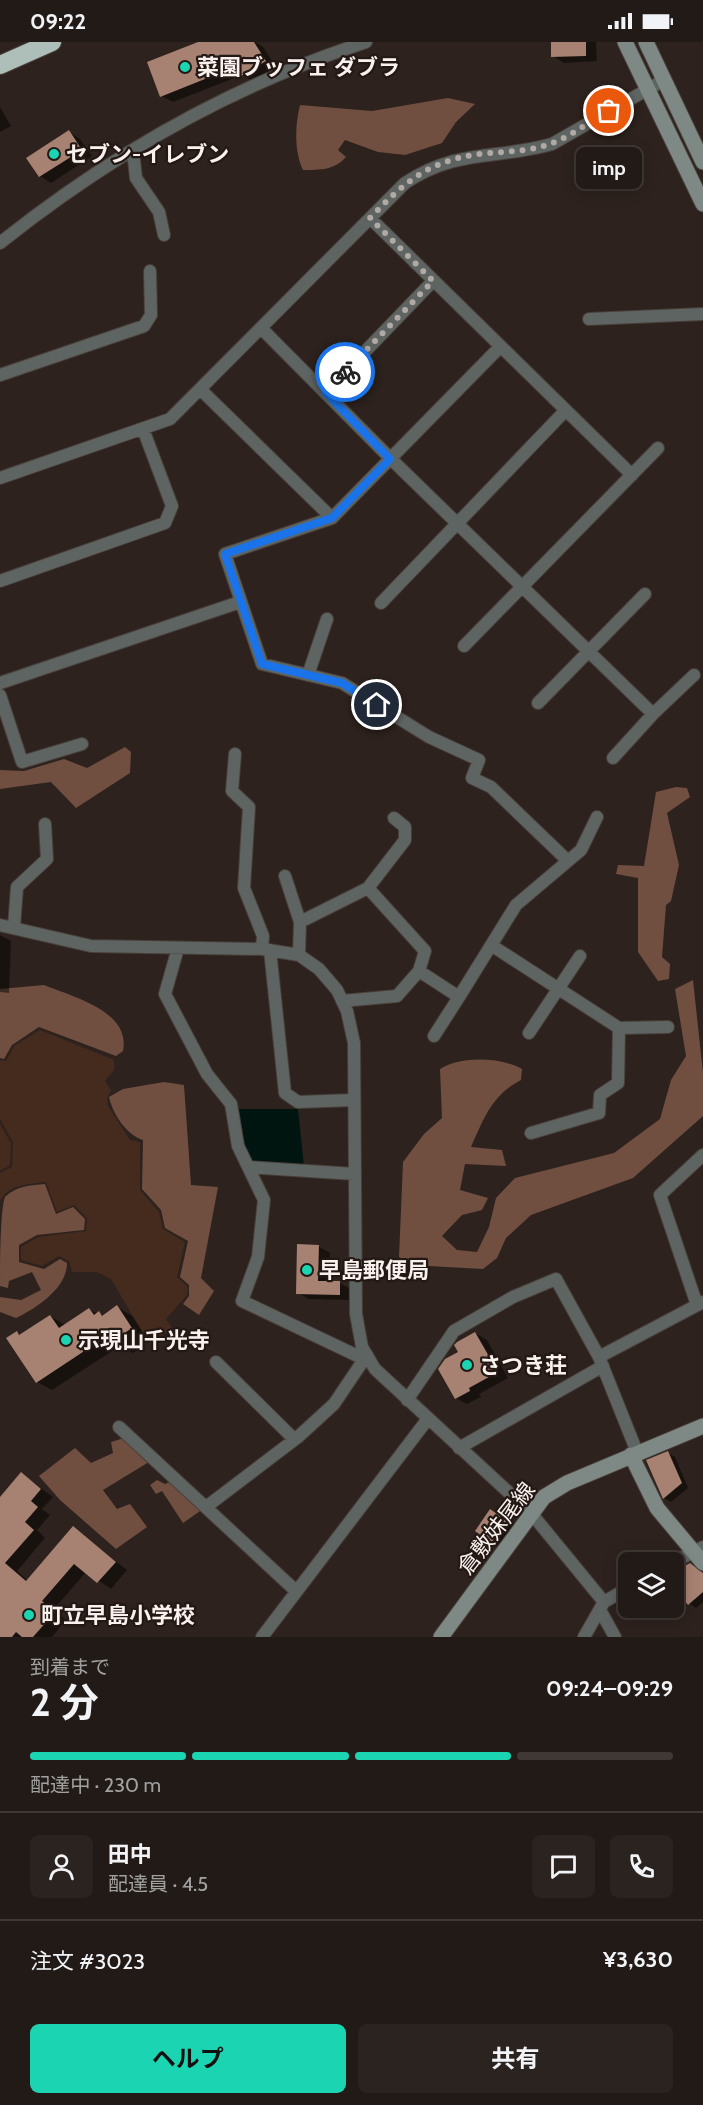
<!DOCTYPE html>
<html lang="ja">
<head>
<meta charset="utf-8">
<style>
  body { margin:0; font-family:Cabin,"Noto Sans JP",sans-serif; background:#2a231f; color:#f1f3f6; height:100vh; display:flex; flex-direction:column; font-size:22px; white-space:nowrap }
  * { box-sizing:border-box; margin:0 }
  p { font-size:20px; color:#a2a1a1 }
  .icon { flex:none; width:33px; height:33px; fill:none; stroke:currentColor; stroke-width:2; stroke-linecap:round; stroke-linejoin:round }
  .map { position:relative; height:1595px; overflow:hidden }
  .sheet { display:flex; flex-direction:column; background:#221a16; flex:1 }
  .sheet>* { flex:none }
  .controls { position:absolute; left:618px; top:1510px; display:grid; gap:12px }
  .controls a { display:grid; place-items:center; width:66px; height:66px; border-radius:9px; background:#221a16; box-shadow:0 3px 15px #0003,0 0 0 2px #3f3835; font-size:30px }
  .pin { position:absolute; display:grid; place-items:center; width:51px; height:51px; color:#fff; margin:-26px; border:3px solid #fff; border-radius:50%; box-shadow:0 2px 6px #0007 }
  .courier { position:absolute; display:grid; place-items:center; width:60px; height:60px; margin:-30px; border:4px solid #1a73e8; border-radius:50%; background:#fff; color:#222; box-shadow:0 2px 8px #0007 }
  .bubble { position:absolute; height:42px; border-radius:9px; background:#221a16; box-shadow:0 3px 15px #0003,0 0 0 2px #3f3835; font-size:20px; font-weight:700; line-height:42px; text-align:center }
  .overview em { font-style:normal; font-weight:700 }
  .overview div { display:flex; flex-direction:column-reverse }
  .overview { display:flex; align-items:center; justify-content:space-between; height:102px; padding:0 30px }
  h1 { font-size:39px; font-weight:700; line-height:45px }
  .bar { display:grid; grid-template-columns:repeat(4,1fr); gap:9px 6px; align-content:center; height:72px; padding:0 30px }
  .bar i { height:8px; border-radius:4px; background:#3f3835 }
  .bar .on { background:#1bd5b2 }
  .bar p { grid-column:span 4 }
  .line { display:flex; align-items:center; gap:15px; padding:0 30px; border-top:2px solid #3f3835 }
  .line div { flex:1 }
  .round { display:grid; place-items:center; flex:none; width:63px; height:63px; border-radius:9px; background:#2a231f }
  .action { display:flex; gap:12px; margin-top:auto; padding:12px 30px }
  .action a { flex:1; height:69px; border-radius:9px; background:#1bd5b2; color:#111; font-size:24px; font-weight:700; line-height:69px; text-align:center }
  .action a+a { background:#2a231f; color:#f1f3f6 }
  .status { display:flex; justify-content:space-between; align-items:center; height:42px; padding:0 30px; background:#221a16; direction:ltr }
  .status svg { height:16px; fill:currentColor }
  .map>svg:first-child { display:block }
  .green { fill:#452a1e }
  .forest { fill:#704f41 }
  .water { fill:#011510 }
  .shadow { fill:#0007 }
  .building { fill:#a78273 }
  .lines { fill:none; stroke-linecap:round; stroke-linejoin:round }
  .street-casing { stroke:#493f3a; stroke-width:14 }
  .secondary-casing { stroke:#493f3a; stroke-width:17 }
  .highway-casing { stroke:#493f3a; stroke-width:20 }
  .street { stroke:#5e6462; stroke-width:12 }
  .secondary { stroke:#7e8985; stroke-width:15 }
  .highway { stroke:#aebeb9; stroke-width:18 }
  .done { stroke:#b1a9a4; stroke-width:6; stroke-dasharray:0 10.8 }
  .route { stroke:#1a73e8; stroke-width:8 }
  .poi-dot { fill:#1bd5b2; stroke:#231814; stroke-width:2 }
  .labels { text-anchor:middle; stroke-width:4.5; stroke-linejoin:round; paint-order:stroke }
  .poi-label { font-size:22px; font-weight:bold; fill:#f8f1ed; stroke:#231814; text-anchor:start }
  .street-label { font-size:22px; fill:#f8f1ed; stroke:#231814 }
</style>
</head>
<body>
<div class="status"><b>09:22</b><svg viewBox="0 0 49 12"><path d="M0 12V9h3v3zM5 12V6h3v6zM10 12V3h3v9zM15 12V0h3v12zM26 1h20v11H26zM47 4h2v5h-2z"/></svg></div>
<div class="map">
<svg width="703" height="1595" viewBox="0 0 703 1595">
  <rect width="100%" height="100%" fill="#2d221d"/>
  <path class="green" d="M 40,988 L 114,1018 L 114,1028 L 105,1039 L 111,1048 L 107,1056 L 108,1064 L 130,1098 L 140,1100 L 140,1148 L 159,1170 L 163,1187 L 185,1200 L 177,1235 L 188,1245 L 187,1253 L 166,1277 L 172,1286 L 150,1303 L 111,1237 L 97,1230 L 72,1230 L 69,1219 L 59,1214 L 42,1224 L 21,1218 L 21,1205 L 38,1195 L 86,1189 L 87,1176 L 74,1163 L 57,1170 L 46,1140 C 30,1142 9,1142 0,1159 L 0,1131 L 12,1125 L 13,1100 L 0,1077 L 0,1018 L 6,1019 L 14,1004 Z
    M 0,1082 L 11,1101 L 10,1123 L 0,1129 Z"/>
  <path class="forest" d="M 448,56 L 475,62 L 456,80 L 442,101 L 405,113 L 378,110 L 345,98 L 338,108 L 346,115 C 335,128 320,128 303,128 C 294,109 295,83 300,63 L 372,69 Z
    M 125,705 L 131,710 L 130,731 L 76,766 L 51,740 L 0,747 L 0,728 L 24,729 L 64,717 L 87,726 Z
    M 676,745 L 687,746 L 690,755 L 667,771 L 679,823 L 671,859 L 666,863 L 662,915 L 670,922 L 669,937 L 658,939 L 638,910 L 638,836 L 616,832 L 618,823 L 644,824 L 656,750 Z
    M 693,938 L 703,1031 L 703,1074 L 633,1136 L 531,1173 L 506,1196 L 497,1216 L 483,1227 L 410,1223 L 399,1215 L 403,1120 L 424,1092 L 442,1076 L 440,1027 C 461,1014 501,1015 522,1027 L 521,1038 C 492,1053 484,1076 471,1105 L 502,1108 L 506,1124 L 465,1122 L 460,1148 L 488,1156 L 482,1168 L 462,1173 L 442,1194 L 457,1208 L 477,1210 L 489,1185 L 496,1156 L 515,1136 L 614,1111 L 660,1077 L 671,1038 L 686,1014 L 675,947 Z
    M 44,943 C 73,955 131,969 123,1009 L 116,1014 L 39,985 L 12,1003 L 4,1017 L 0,1016 L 0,947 Z
    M 164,1040 L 184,1043 L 191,1143 L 218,1145 L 201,1236 L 214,1249 L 199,1273 L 183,1262 L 189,1254 L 189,1243 L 180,1235 L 188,1199 L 165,1186 L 161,1168 L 142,1147 L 143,1098 C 127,1093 113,1073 109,1055 L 123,1047 Z
    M 45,1142 L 56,1172 L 73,1165 L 85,1177 L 84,1188 L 37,1193 L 19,1203 L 19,1220 L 44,1227 L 60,1217 L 67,1221 C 67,1246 37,1266 16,1276 L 0,1270 L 0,1255 L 21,1258 L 41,1248 L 32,1230 L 9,1239 L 8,1246 L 0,1244 C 0,1227 0,1167 5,1155 C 16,1144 31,1143 45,1142 Z
    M 127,1395 L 149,1420 L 103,1448 L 117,1467 L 130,1462 L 147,1485 L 116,1507 L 60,1458 L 39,1434 L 75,1406 L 91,1421 L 113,1411 L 111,1400 Z
    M 157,1438 L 165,1442 L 172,1439 L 203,1467 L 183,1481 L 162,1449 L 156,1452 L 150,1443 Z"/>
  <path class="water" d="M 238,1067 L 298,1067 L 304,1125 L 251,1119 L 242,1101 Z"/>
  <path class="shadow" d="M 202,0 L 255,0 L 263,5 L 276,25 L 253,39 L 242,33 L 173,60 L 162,54 Z
    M 552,0 L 596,0 L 597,19 L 564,21 L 553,14 Z
    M 0,65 L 11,84 L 0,90 Z
    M 69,90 L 80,97 L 92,114 L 51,141 L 40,134 Z
    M 0,893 L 11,899 L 9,951 L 0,950 Z
    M 318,1204 L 330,1211 L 329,1241 L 340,1241 L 351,1247 L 351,1258 L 309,1257 L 298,1251 Z
    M 117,1265 L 132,1274 L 146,1295 L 140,1299 L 143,1305 L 133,1311 L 120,1304 L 52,1348 L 37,1340 L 17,1291 L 21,1293 L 50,1274 L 65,1283 L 89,1268 L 104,1274 Z
    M 475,1291 L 487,1298 L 508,1336 L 479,1352 L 481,1355 L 467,1362 L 456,1356 L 460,1310 Z
    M 668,1411 L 675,1415 L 688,1446 L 671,1460 L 664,1456 Z
    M 21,1432 L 53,1455 L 42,1467 L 50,1473 L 37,1488 L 45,1496 L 17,1529 L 28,1539 L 73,1486 L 127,1528 L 111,1547 L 86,1530 L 54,1567 L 66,1578 L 52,1595 L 0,1595 L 0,1457 Z
    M 498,1473 L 513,1484 L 499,1504 L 492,1500 Z
    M 690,1523 L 703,1532 L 703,1560 L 696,1566 L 689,1561 L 674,1542 L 674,1533 Z"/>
  <path class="building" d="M 198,0 L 254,0 L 266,19 L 241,34 L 235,25 L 160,55 L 147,20 Z
    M 551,0 L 586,0 L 586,14 L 551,15 Z
    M 69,88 L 82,108 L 39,135 L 26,116 Z
    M 297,1202 L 319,1203 L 318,1239 L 340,1239 L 340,1253 L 296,1252 Z
    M 117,1263 L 132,1286 L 126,1290 L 129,1296 L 117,1304 L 110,1292 L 36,1341 L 6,1296 L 17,1289 L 19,1293 L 50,1273 L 59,1286 L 89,1266 L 94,1273 L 99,1269 L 102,1274 Z
    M 475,1290 L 498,1330 L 469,1346 L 470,1349 L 455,1357 L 438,1327 L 445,1317 L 458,1310 L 454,1303 L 457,1300 Z
    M 668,1409 L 682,1441 L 663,1457 L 646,1418 Z
    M 21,1430 L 41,1447 L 31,1459 L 38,1465 L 25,1480 L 34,1488 L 5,1521 L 26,1539 L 73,1484 L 116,1520 L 97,1541 L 74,1522 L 42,1559 L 55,1570 L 33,1595 L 22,1595 L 16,1590 L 12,1595 L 0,1595 L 0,1455 Z
    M 490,1467 L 507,1479 L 491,1501 L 475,1489 Z
    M 690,1521 L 703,1531 L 703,1550 L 688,1563 L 674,1545 L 674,1530 Z"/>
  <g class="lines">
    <g class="street-casing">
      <path id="street" d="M 133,109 L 136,136 L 159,170 L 164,193
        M 370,176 L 632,433
        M 0,201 C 109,114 233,43 366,0
        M 589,277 L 703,272
        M 261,286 L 391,417 L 653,672 L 694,633
        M 499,306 L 332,476 L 225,512 L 262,622 L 342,641 L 429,695 L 479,718 L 472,736 L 491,745 L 568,819
        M 0,333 L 144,284 L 151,273 L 150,229
        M 200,347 L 332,476
        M 325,351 L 433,239
        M 0,436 L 170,377 L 405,141 C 458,106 496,118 552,102 L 664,38
        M 0,539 L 165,481 L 172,464 L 143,387
        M 381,561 L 565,369
        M 464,604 L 658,406
        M 308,633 L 327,577
        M 0,641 L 240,560
        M 0,653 L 22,720 L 82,702
        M 538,661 L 645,552
        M 235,712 L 232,749 L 249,765 L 244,846 L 263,894 L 262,907
        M 613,716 L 653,672
        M 285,834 L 300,880 L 299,913
        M 368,846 L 425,909 L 419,929
        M 300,880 L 368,846 L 405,798 L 405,785 L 394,776
        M 0,883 L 91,904 L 262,907 L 299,913 L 319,927 L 337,948 L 347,969 L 354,1001 L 356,1272 L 362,1305 L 375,1327 L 531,1471 L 604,1560
        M 14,885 L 17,845 L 47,817 L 45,782
        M 491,903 L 619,986 L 618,1041 L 600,1053 L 599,1071 L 531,1091
        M 178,906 L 165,952 L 207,1032 L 231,1062 L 238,1104 L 264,1158 L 258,1215 L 242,1259 L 364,1317
        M 270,908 L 285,1051 L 298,1060 L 354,1058
        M 342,959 L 397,954 L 419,929 L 459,955 L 516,863 L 581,808 L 597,775
        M 619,986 L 668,985
        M 529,991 L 580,914
        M 434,994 L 459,955
        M 248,1125 L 355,1132
        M 697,1263 L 660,1153 L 703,1113
        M 216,1320 L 294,1397
        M 407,1358 L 454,1289 L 513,1255 L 556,1237 L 599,1315
        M 119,1385 L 296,1549
        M 459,1406 L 603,1324
        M 637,1410 L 599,1315 L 703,1260
        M 206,1465 L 298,1395 L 334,1362 L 367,1313
        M 672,1521 L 703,1505
        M 600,1568 L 615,1595
        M 262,1595 L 427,1378
        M 584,1595 L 604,1560 L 628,1546"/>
    </g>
    <g class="secondary-casing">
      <path id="secondary" d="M 625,0 L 703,162
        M 646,0 L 703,120
        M 631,1413 L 657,1466 L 703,1521
        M 441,1595 L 544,1455 L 567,1441 L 703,1384"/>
    </g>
    <g class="highway-casing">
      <path id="highway" d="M 0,23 L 52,0"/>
    </g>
    <use href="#street" class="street"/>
    <use href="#secondary" class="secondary"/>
    <use href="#highway" class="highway"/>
  </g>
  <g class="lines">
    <path class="done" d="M 345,330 L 433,239 L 370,176 C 402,143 425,121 473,113 C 498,109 525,111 550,102 C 570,95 590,79 609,69"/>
    <path class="route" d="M 345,330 L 326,351 L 390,417 L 332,476 L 225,512 L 262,622 L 342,641 L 377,663"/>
  </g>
  <g class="poi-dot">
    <circle cx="185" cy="25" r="6"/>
    <circle cx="54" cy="112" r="6"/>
    <circle cx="307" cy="1228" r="6"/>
    <circle cx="66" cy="1298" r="6"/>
    <circle cx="467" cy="1323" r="6"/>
    <circle cx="29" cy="1573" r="6"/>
  </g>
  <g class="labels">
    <g class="poi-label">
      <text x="197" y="33">菜園ブッフェ ダブラ</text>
      <text x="66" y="120">セブン-イレブン</text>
      <text x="319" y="1236">早島郵便局</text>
      <text x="78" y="1306">示現山千光寺</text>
      <text x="479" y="1331">さつき荘</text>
      <text x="41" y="1581">町立早島小学校</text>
    </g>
    <g class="street-label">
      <text transform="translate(496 1486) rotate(-52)" y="8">倉敷妹尾線</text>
    </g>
  </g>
</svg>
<div class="controls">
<a><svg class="icon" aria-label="layers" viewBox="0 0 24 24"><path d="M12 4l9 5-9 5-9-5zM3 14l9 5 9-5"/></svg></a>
</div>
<div class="pin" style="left:609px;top:69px;background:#ea580c"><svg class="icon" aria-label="bag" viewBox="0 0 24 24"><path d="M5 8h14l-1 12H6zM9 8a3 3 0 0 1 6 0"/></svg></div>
<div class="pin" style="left:377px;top:663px;background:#1f2937"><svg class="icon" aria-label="home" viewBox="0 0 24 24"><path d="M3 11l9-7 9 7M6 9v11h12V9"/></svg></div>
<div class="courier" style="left:345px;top:330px"><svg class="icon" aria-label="bike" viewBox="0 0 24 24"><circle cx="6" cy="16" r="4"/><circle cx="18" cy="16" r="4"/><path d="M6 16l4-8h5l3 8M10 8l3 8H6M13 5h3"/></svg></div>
<div class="bubble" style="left:576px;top:105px;width:66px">imp</div>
</div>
<section class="sheet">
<div class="overview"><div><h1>2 分</h1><p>到着まで</p></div><em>09:24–09:29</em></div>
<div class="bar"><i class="on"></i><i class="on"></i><i class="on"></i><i></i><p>配達中 · 230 m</p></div>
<div class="line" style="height:108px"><a class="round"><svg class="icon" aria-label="person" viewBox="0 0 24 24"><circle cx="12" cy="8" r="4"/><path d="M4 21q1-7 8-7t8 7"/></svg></a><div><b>田中</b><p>配達員 · 4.5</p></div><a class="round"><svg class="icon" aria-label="chat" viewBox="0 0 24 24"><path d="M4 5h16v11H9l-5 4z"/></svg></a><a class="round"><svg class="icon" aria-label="phone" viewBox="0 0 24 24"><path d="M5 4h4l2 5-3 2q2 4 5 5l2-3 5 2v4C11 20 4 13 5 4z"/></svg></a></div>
<div class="line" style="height:78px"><div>注文 #3023</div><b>¥3,630</b></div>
<div class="action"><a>ヘルプ</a><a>共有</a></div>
</section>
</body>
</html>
